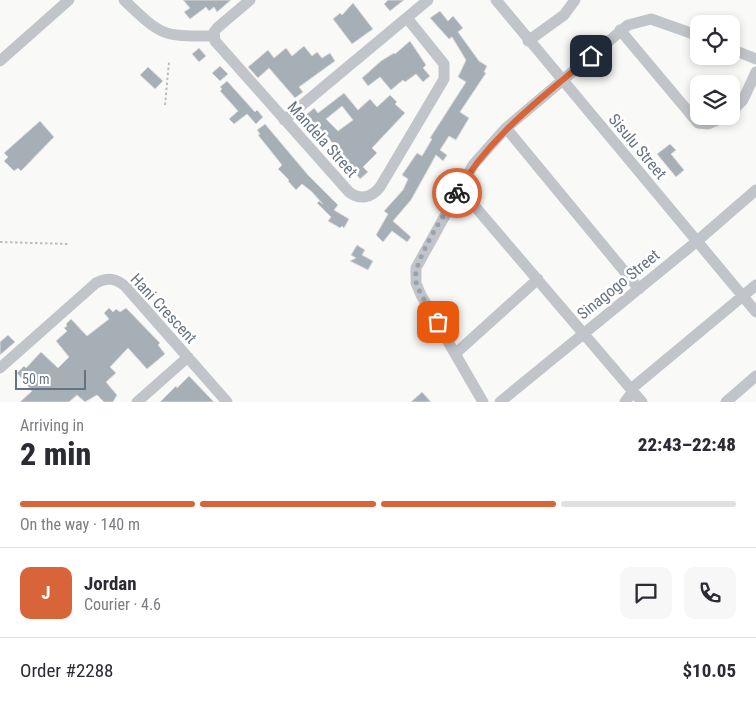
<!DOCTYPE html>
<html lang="en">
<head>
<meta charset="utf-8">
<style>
  body { margin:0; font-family:"Roboto Condensed",sans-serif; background:#f7f7f7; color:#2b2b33; height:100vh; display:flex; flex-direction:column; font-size:19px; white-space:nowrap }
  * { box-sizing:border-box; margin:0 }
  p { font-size:16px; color:#7c7c81 }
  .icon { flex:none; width:28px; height:28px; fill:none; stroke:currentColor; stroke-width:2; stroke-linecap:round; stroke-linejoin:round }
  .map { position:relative; height:402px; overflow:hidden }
  .sheet { display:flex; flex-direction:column; background:#fff; flex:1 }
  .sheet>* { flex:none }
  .fabs { position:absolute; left:690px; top:15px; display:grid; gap:10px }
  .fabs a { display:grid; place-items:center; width:50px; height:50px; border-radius:10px; background:#fff; box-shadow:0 2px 8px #0003; font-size:25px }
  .scale { position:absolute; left:15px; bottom:12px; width:71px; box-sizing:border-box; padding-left:5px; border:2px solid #667481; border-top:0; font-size:14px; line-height:18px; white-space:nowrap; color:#667481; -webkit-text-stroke:4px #fff; paint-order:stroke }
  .pin { position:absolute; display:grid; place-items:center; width:42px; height:42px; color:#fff; margin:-21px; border-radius:10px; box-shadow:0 2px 8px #0006 }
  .courier { position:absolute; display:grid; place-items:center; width:50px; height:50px; margin:-25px; border:4px solid #d86539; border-radius:50%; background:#fff; color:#222; box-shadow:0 1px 6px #0007 }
  .overview em { font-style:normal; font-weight:800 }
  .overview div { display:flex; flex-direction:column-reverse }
  .overview { display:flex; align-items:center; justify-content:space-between; height:85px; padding:0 20px }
  h1 { font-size:32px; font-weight:800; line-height:38px }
  .bar { display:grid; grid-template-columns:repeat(4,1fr); gap:8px 5px; align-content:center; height:60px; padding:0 20px }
  .bar i { height:6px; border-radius:4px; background:#e1e1e2 }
  .bar .on { background:#d86539 }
  .bar p { grid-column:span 4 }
  .line { display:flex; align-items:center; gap:12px; padding:0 20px; border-top:1px solid #e1e1e2 }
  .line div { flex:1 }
  .round { display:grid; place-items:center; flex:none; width:52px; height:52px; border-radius:10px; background:#f7f7f7 }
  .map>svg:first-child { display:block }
  .building { fill:#a7afb6; stroke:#dbdbda; fill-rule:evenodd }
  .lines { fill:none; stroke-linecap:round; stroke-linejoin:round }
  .path { stroke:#babdc0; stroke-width:2; stroke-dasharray:2.5 2.5; stroke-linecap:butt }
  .minor { stroke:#c1c5c9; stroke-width:11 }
  .done { stroke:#99a3ab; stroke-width:5; stroke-dasharray:0 9 }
  .route { stroke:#d86539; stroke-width:6 }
  .labels { text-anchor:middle; stroke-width:5; stroke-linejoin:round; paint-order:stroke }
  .street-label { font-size:16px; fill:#667481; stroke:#fff }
</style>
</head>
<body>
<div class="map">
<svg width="756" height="402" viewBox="0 0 756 402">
  <rect width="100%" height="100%" fill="#f9faf8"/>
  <path class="building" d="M 183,0 L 231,0 L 217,12 L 214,7 L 209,11 L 206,7 L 190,19 L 184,12 L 190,8 Z
    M 388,0 L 404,0 L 390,11 L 384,4 Z
    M 353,3 L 373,29 L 352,44 L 333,19 L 340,13 L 342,15 Z
    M 440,11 L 448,21 L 453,16 L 463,28 L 458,32 L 479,61 L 487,66 L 484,72 L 486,73 L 460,112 L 469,118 L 456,140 L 449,136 L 440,150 L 447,155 L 443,161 L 436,155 L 411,200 L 393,221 L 411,237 L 407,242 L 392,231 L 383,242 L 376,235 L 388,214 L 384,211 L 403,190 L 408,179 L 402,175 L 417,153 L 422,156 L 432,139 L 430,138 L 466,82 L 458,77 L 466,60 L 452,37 L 449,39 L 430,18 Z
    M 410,41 L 426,65 L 423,68 L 430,76 L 423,82 L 416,74 L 405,82 L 403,80 L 391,90 L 380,77 L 368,86 L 362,78 L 381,61 L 394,53 L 395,54 Z
    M 304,46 L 312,56 L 317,52 L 322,58 L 330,53 L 335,61 L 299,87 L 303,92 L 295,98 L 269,68 L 258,78 L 248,67 L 268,50 L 274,58 L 286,48 L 292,56 Z
    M 199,48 L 206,56 L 199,62 L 192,54 Z
    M 220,66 L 228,74 L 220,81 L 212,73 Z
    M 148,67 L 163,81 L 155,89 L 140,75 Z
    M 227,81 L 255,112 L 257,110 L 263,117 L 256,124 L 247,114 L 234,124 L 229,119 L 238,111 L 220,91 L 222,89 L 220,87 Z
    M 344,93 L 358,110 L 370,99 L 377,107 L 390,95 L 397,102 L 395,104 L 405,113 L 372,148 L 377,153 L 363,167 L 368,172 L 360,179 L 327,136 L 306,115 L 314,108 L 318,113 ZM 342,106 L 353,120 L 338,131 L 326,119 Z
    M 40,121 L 54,137 L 21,171 L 18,168 L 14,171 L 4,161 L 8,157 L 4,153 Z
    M 265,124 L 308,175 L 338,205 L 334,210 L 349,219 L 344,228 L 342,226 L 340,228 L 328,221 L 331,217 L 317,203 L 319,201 L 323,204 L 311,191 L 302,184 L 296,190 L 288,181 L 289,180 L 278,169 L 282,165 L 258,135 L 260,134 L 257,130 Z
    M 670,144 L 676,150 L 671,154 L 684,170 L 676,177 L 657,154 Z
    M 357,245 L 365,250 L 362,255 L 373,261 L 368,270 L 350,261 L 356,258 L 351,255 Z
    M 109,308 L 113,312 L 116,309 L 120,312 L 126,308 L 160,343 L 158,345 L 165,354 L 147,369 L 128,348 L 110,367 L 116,373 L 106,382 L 117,395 L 113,402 L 104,402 L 97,395 L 85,402 L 77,395 L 69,402 L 20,402 L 32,391 L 17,373 L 24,366 L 26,368 L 41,352 L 58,368 L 69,357 L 56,341 L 67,331 L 64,328 L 67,326 L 66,324 L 71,319 L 87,336 L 109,319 L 104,313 Z
    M 8,335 L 15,342 L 0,355 L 0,342 Z
    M 189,376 L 214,402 L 160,402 L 176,386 L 177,388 Z
    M 422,392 L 431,402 L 411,402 Z"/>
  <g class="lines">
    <path class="path" d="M 165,105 L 169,62
      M 0,242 L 68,244"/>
    <path class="minor" d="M 124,0 C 163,37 161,36 214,36
      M 250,0 L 217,28 L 214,32 L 215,41 L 349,192 C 361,201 372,197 380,187 L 444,79 L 444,64 L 407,18
      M 496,0 L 756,312
      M 620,30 L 698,123 L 708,124 L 727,116
      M 528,41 L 564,15 L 575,0
      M 731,49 L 756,59
      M 0,61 L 69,0
      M 731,112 L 743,100 L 756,72
      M 284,120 L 428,0
      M 506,128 L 639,289
      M 460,189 L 642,402
      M 456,353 L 538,279
      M 0,368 L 96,283 C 108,277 116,278 126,287 L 227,402
      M 631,389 L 756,285
      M 137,402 L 188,357
      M 483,402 L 421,295 L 416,283 L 416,268 L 473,165 L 506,128 L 628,25 L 651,19 L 699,36
      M 500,402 L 696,242 L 756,190
      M 625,402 L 633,391
      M 726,402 L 756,376"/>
  </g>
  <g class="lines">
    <path class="done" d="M 438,322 C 431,310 420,296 416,282 C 411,263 447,211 457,193"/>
    <path class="route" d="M 457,193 C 489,136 542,98 591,56"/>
  </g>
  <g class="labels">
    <g class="street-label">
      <text transform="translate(323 139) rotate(48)" y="6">Mandela Street</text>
      <text transform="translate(638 146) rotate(50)" y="6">Sisulu Street</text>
      <text transform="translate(618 284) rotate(-39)" y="6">Sinagogo Street</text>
      <text transform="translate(164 308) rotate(47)" y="6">Hani Crescent</text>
    </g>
  </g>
</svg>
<div class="fabs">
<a><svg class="icon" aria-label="locate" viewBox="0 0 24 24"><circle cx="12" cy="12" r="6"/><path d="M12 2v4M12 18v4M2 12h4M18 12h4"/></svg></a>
<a><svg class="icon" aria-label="layers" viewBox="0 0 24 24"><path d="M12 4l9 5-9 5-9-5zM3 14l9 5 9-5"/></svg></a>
</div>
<div class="scale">50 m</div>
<div class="pin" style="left:438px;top:322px;background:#ea580c"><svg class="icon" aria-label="bag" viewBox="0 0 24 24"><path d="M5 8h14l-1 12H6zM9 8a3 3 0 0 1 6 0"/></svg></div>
<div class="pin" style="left:591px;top:56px;background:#1f2937"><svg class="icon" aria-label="home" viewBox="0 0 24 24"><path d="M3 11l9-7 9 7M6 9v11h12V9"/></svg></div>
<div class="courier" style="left:457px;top:193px"><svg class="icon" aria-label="bike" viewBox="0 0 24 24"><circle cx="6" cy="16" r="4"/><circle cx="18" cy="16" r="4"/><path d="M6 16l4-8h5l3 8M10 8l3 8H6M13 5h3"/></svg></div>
</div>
<section class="sheet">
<div class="overview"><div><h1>2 min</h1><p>Arriving in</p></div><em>22:43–22:48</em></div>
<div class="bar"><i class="on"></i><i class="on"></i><i class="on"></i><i></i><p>On the way · 140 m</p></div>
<div class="line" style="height:90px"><b class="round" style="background:#d86539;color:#fff">J</b><div><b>Jordan</b><p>Courier · 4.6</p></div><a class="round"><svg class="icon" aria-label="chat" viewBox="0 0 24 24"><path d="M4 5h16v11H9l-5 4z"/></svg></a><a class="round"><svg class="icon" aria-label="phone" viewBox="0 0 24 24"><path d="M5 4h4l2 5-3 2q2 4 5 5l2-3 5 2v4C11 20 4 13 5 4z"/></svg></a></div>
<div class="line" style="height:65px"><div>Order #2288</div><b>$10.05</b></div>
</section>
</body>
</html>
